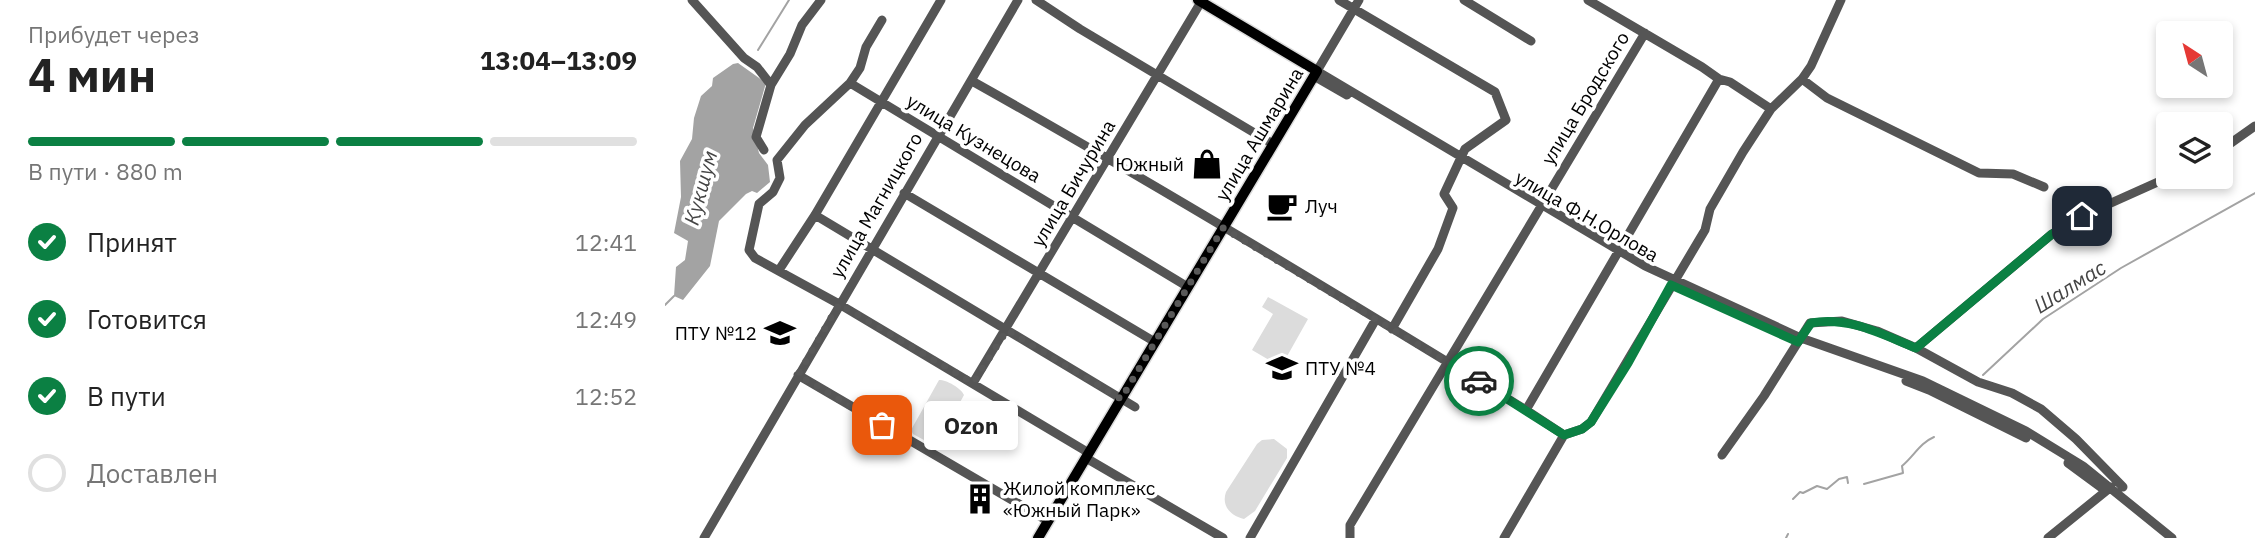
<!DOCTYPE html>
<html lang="ru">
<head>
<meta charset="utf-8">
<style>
  body { margin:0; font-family:"IBM Plex Sans",sans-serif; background:#f2f2f2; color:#222; height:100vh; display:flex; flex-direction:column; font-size:26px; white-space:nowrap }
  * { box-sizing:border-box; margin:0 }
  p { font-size:23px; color:#767676 }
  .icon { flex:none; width:38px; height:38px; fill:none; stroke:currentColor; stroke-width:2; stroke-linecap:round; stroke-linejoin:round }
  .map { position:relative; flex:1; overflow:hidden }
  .side { display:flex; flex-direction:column; background:#fff; width:665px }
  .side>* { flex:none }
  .needle { width:46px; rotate:324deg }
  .fabs { position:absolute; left:1491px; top:21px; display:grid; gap:14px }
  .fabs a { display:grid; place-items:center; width:77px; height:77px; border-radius:7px; background:#fff; box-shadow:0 4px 10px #0003; font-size:35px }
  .pin { position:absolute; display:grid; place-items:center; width:60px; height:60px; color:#fff; margin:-30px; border-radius:14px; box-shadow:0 4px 10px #0006 }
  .courier { position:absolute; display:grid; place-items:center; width:70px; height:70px; margin:-35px; border:5px solid #0b8043; border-radius:50%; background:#fff; color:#222; box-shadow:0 2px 9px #0007 }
  .bubble { position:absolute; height:49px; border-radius:7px; background:#fff; box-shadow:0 4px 10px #0003; font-size:23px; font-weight:700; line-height:49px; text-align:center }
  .overview em { font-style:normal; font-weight:700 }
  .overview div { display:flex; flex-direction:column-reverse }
  .overview { display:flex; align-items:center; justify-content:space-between; height:119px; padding:0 28px }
  h1 { font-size:46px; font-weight:700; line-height:52px }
  .bar { display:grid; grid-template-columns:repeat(4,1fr); gap:10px 7px; align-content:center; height:84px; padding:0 28px }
  .bar i { height:9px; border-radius:5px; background:#e0e0e0 }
  .bar .selected { background:#0b8043 }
  .bar p { grid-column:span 4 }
  ol { padding:0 28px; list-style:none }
  li { display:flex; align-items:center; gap:21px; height:77px }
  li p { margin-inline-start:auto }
  li .icon { padding:7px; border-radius:50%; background:#0b8043; color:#fff; stroke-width:4 }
  li:last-child { color:#767676 }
  li i { width:38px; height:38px; border:4px solid #e0e0e0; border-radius:50% }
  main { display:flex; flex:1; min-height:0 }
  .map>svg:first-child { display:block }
  .green { fill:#dcdcdc }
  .water { fill:#a3a3a3 }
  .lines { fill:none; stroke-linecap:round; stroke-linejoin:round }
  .stream { stroke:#a3a3a3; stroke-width:2 }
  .major-casing { stroke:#dbdbdb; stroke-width:13 }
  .minor { stroke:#555; stroke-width:9 }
  .major { stroke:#000; stroke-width:10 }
  .done { stroke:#595959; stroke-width:7; stroke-dasharray:0 12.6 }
  .route { stroke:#0b8043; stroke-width:9 }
  .labels { text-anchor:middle; stroke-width:7; stroke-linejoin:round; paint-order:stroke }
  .street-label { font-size:19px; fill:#000; stroke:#fff }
  .poi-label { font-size:19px; fill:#000; stroke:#fff; text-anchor:start }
  .water-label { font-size:21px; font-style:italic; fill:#444; stroke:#fff }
</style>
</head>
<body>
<main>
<section class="side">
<div class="overview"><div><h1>4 мин</h1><p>Прибудет через</p></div><em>13:04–13:09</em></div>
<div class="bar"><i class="selected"></i><i class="selected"></i><i class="selected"></i><i></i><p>В пути · 880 m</p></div>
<ol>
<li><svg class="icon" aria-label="check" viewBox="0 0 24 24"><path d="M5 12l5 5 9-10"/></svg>Принят<p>12:41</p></li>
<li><svg class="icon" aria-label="check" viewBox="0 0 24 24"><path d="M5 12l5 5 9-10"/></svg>Готовится<p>12:49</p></li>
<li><svg class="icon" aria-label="check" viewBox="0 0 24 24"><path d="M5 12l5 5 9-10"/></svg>В пути<p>12:52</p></li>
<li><i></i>Доставлен</li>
</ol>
</section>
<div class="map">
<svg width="1590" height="538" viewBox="0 0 1590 538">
  <rect width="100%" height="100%" fill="#fff"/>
  <path class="green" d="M 603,297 L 643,319 L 616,367 L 587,350 L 608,314 L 597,307 Z
    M 274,380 C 282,380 296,388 299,395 L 273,443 L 268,445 L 248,434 L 246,430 Z
    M 609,439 L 622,449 L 622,458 L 590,511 L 579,519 C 566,516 556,506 561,492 L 592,444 L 597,440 Z"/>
  <path class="water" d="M 73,63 L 101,83 L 88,128 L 94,153 L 103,165 L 105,182 L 92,193 L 87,191 L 81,194 L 54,221 L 45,266 L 18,300 L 9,296 L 11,267 L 20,260 L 23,241 L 9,233 L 16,197 L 15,161 L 27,139 L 29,118 L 36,96 L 47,86 L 48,78 L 68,64 Z"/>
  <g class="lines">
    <path class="stream" d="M 93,50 L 124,0
      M 0,305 L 9,296
      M 1318,375 L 1378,319 L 1456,268 L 1590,193
      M 1199,484 L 1238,473 L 1237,466 C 1249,456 1255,443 1269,437
      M 1128,499 L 1135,492 L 1138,493 L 1152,486 L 1162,489 L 1174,479 L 1182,477 L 1183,483
      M 1121,538 L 1123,534"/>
    <g class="major-casing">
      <path id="major" d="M 373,538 L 652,71 L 533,0"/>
    </g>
    <path class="minor" d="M 27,0 L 79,58 L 92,67 L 106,85
      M 371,0 L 415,29 L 608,144
      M 674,0 L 830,92 L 841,120 L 800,149 L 779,194 L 788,208 L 773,249 L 727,329
      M 694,0 L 652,71 L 980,266 L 1136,338 L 1258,381 L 1361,431 L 1418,466 L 1507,538
      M 799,0 L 866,41
      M 923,0 L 1037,67 L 1054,79 L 1065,82 L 1106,109
      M 217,20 L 201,47 L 195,68 L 185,83 L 140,125 L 112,160 L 115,178 L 108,192 L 94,204 L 84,250 L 90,258 L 174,304 L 424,453
      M 649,76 L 682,95
      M 1137,79 L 1162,98 L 1314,173 L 1348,174 L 1379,187
      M 307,81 C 494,186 678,298 861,410 L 899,435
      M 185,83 L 523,287
      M 99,150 L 91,137 L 106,85 L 125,54 L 137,25 L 156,0
      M 1556,150 L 1590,126
      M 239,193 L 490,342
      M 150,215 L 470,407
      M 114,270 L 150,215 L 276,0
      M 1251,348 L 1387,234 L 1417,216 L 1504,177
      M 133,375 L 383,521
      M 1241,381 L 1264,390 L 1361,438
      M 308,383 L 533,7
      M 861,410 L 1054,79
      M 899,435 L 917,429 L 926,422 L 1040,230 L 1045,209 L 1078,152 L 1106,109 L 1137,79 L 1146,66 L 1176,0
      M 1057,455 L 1099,396 L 1145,323 L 1177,321 L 1212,331 L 1251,348 L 1313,382 L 1347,393 L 1376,409 L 1411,439 L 1458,487
      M 421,458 L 558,538
      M 1403,463 L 1437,488
      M 39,538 L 353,0
      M 585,538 L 711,319
      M 685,538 L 685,525 L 980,33
      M 839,538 L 899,435
      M 1383,538 L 1446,487"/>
    <use href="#major" class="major"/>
  </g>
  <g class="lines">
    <path class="done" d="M 217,425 L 133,375 L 174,304 L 308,383 L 342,330 L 456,399 L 558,228 L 814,381"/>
    <path class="route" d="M 814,381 L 899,435 L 917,429 L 926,422 L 963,363 L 1006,285 L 1133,342 L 1146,323 C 1184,316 1216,334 1251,348 L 1387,234 L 1417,216"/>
  </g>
  <defs>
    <g id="shop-bare" transform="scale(2.415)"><path d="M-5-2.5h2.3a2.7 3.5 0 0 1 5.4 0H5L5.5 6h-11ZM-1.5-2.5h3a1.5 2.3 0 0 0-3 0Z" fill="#000" stroke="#fff" stroke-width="2.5" paint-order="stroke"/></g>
    <g id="cafe-bare" transform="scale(2.415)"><path d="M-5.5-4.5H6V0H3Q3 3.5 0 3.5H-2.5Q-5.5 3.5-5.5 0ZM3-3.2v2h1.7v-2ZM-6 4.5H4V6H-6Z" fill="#000" stroke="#fff" stroke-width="2.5" paint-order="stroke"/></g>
    <g id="university-bare" transform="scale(2.415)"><path d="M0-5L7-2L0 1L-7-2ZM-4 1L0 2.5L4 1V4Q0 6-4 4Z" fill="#000" stroke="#fff" stroke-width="2.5" paint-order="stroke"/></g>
    <g id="building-bare" transform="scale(2.415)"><path d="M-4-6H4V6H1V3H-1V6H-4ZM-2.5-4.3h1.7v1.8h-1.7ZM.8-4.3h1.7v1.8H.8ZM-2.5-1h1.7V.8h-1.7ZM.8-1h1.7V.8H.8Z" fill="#000" stroke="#fff" stroke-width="2.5" paint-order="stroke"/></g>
  </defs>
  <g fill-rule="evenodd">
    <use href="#shop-bare" x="542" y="164"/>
    <use href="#cafe-bare" x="617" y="206"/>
    <use href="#university-bare" x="115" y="333"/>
    <use href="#university-bare" x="617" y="368"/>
    <use href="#building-bare" x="315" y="499"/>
  </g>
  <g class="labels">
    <g class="street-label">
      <text transform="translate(920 98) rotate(-59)" y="7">улица Бродского</text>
      <text transform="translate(594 134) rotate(-59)" y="7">улица Ашмарина</text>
      <text transform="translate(309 138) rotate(31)" y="7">улица Кузнецова</text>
      <text transform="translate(408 183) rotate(-59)" y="7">улица Бичурина</text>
      <text transform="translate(211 205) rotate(-60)" y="7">улица Магницкого</text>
      <text transform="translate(922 216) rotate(30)" y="7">улица Ф.Н.Орлова</text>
    </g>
    <g class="poi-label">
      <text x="519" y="171" text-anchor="end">Южный</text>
      <text x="640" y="213">Луч</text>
      <text x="92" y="340" text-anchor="end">ПТУ №12</text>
      <text x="640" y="375">ПТУ №4</text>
      <text x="338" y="495">Жилой комплекс<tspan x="338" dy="22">«Южный Парк»</tspan></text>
    </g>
    <g class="water-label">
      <text transform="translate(36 188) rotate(-75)" y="7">Кукшум</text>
      <text transform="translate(1405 287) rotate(-32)" y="7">Шалмас</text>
    </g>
  </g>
</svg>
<div class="fabs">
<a><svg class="needle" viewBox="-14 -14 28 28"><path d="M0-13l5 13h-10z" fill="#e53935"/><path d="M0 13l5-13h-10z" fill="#767676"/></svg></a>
<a><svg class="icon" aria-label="layers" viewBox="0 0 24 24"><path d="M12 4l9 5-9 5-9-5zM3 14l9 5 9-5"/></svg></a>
</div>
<div class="pin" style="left:217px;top:425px;background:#ea580c"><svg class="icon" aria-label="bag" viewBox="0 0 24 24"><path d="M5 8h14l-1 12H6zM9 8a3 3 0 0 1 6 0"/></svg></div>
<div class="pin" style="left:1417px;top:216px;background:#1f2937"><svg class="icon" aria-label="home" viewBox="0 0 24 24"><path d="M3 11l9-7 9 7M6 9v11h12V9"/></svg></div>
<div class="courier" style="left:814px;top:381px"><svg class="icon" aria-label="car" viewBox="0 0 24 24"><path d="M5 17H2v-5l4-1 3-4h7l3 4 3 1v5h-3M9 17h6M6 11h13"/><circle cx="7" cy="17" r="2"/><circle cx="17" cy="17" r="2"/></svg></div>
<div class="bubble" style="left:259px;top:401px;width:94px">Ozon</div>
</div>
</main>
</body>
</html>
